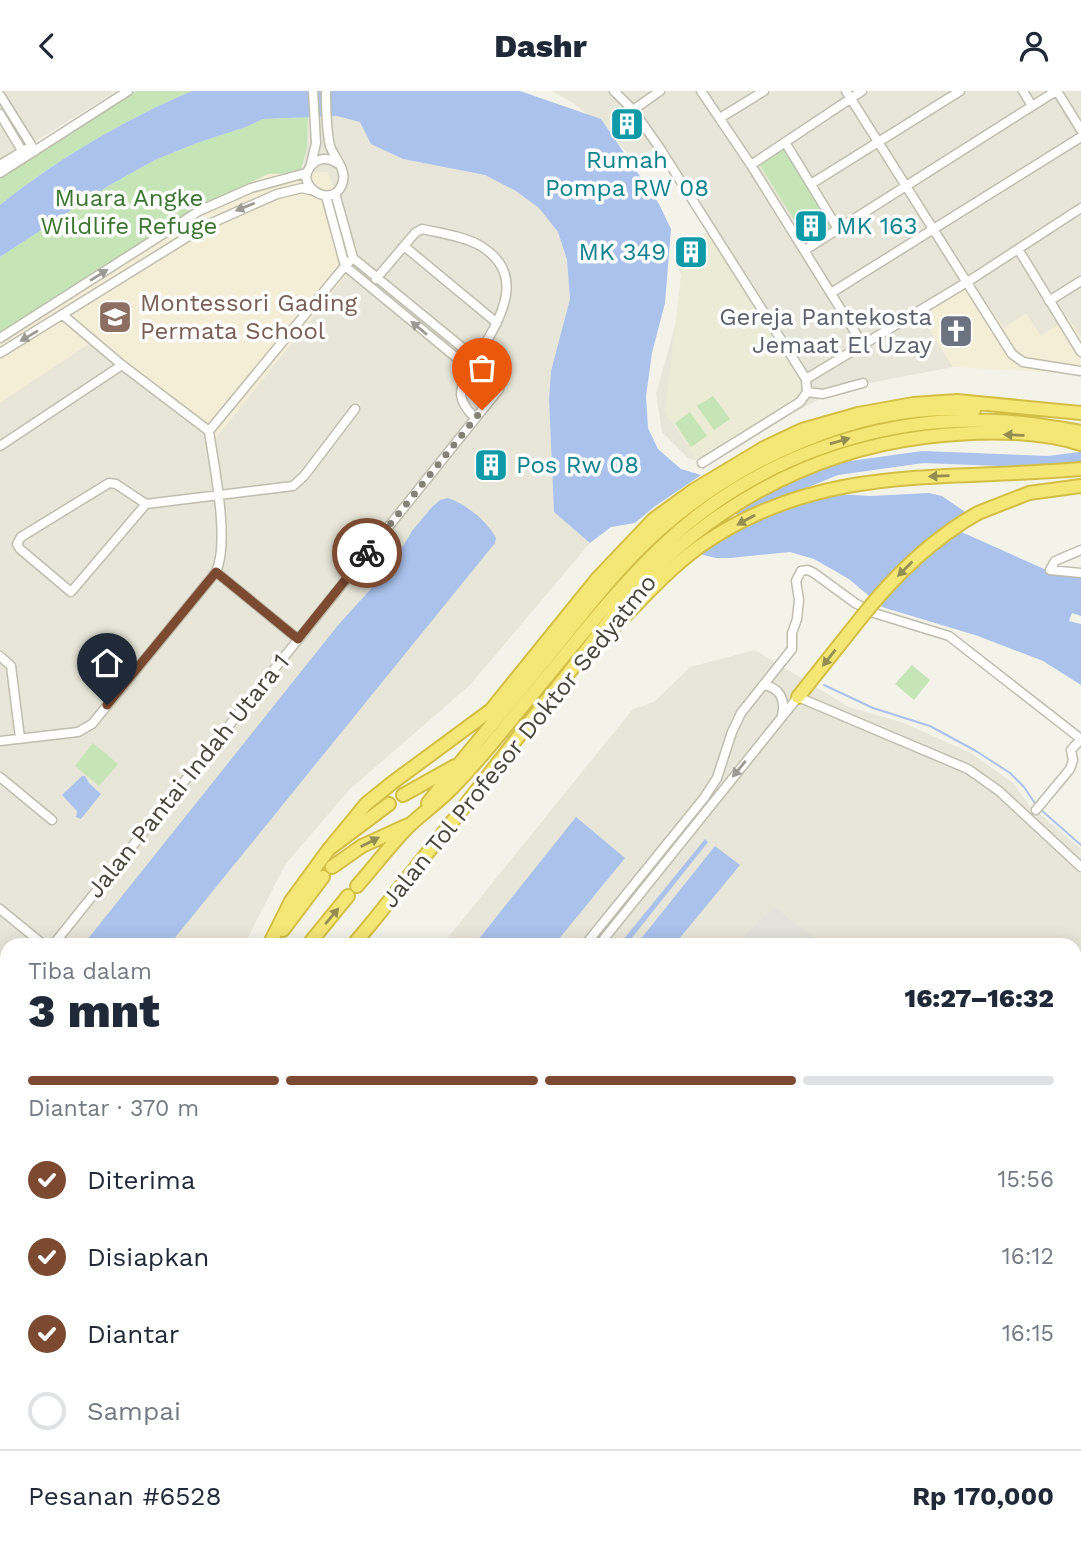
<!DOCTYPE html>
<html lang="id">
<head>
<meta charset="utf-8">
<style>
  body { margin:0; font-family:"Work Sans",sans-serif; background:#f6f6f7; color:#1f2937; height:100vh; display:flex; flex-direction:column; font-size:26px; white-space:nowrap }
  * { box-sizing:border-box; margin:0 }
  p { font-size:23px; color:#747a83 }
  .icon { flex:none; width:38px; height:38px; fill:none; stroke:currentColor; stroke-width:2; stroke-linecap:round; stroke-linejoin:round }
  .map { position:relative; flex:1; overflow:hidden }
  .drawer { position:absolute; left:0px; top:847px; width:1082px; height:616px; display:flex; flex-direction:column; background:#fff; border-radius:21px 21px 0 0; box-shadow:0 4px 18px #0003 }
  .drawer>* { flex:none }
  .pin { position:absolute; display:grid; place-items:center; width:60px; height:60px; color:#fff; margin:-72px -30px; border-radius:50% 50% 50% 0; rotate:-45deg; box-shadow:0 0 7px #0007 }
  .pin .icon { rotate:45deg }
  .courier { position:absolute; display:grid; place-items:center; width:70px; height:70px; margin:-35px; border:5px solid #7b4a31; border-radius:50%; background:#fff; color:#222; box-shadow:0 2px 9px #0007 }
  .headline em { font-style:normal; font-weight:800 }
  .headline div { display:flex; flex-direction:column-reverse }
  .headline { display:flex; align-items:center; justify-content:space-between; height:119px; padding:0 28px }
  h1 { font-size:46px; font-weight:800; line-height:52px }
  .bar { display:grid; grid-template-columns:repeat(4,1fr); gap:10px 7px; align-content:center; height:84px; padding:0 28px }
  .bar i { height:9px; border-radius:5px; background:#e0e1e3 }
  .bar .current { background:#7b4a31 }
  .bar p { grid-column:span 4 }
  .line { display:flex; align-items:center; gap:18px; padding:0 28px; border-top:2px solid #e0e1e3 }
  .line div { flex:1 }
  ol { padding:0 28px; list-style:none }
  li { display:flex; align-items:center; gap:21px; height:77px }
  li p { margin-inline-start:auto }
  li .icon { padding:7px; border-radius:50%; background:#7b4a31; color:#fff; stroke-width:4 }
  li:last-child { color:#747a83 }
  li i { width:38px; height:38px; border:4px solid #e0e1e3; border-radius:50% }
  header { display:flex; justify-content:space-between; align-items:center; height:91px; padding:0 28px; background:#fff; font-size:32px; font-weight:800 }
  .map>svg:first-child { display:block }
  .residential { fill:#e7e6d8 }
  .commercial { fill:#f4eed7 }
  .industrial { fill:#e3e2db }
  .education { fill:#ecebd5 }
  .green { fill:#c5e5b6 }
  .water { fill:#abc2ec }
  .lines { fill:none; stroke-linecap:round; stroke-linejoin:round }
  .stream { stroke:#abc2ec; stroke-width:2 }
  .river { stroke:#abc2ec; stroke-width:12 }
  .minor-casing { stroke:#bfbdad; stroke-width:11 }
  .highway-casing { stroke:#d3bf45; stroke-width:16 }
  .minor { stroke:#fff; stroke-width:8 }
  .highway { stroke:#f4e775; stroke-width:12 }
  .highway-bridge-casing { stroke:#d3bf45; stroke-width:16; stroke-linecap:butt }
  .highway-bridge { stroke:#f4e775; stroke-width:12 }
  .oneway { fill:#9a9992 }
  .oneway2 { fill:#958e53 }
  .done { stroke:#848276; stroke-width:7; stroke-dasharray:0 12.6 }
  .route { stroke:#7b4a31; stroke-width:9 }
  .labels { text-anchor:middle; stroke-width:7; stroke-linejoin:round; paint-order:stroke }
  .culture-label { font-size:24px; fill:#0d838f; stroke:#fff; text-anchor:start }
  .park-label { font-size:24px; fill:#3a762f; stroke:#fff }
  .education-label { font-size:24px; fill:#785e54; stroke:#fff; text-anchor:start }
  .worship-label { font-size:24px; fill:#5b616d; stroke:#fff; text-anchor:end }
  .street-label { font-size:24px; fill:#474538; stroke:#fff }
</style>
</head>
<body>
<header><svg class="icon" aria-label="back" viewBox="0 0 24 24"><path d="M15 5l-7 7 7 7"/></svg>Dashr<svg class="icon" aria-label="person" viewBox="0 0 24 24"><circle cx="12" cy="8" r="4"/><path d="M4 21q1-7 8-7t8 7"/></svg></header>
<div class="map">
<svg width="1081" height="1463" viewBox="0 0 1081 1463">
  <rect width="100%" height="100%" fill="#f4f3ea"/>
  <path class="residential" d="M 0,0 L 117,0 L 0,72 Z
    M 552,0 L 1081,0 L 1081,247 L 1068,228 L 1041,245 L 1004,237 L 971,190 L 919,221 L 953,276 L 839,298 L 758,340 L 708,373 L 688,367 L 662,341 L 656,303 L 687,192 L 675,173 L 684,155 L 712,139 L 659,54 L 635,70 L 609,41 L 573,12 Z
    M 338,25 L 360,31 L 371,53 L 403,68 L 485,84 L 517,100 L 539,117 L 558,141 L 567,169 L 570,208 L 551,280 L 549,308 L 554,421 L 590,452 L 470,594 L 349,699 L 285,774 L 244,854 L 7,854 L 7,1184 L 0,1193 L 0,242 L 307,57 L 308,26 Z
    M 755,559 L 849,616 L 904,632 L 971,662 L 1013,692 L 1030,715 L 1081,758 L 1081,1463 L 0,1463 L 0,1400 L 7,1391 L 7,1456 L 1074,1456 L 1074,854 L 442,854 L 633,618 L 654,611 L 690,576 Z"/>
  <path class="commercial" d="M 328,81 L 356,159 L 349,181 L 216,347 L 92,251 L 0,312 L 0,242 L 195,118 L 268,83 Z
    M 971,189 L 1004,237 L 1026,222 L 1041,245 L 1068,227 L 1081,247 L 1081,283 L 953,276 L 918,221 Z"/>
  <path class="industrial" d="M 774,816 L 823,854 L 736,854 Z"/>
  <path class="education" d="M 707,141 L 803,295 L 797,310 L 698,371 L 665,321 L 684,159 Z
    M 494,1456 L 601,1456 L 609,1463 L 502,1463 Z"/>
  <path class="green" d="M 136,0 L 192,0 C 124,29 57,68 0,114 L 0,78 Z
    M 308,26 L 307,57 L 300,82 L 268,83 L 195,118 L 0,242 L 0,166 L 6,162 L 110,94 L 155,69 L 197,52 L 246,36 L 263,28 Z
    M 785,52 L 836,132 L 808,151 L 758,71 Z
    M 713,305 L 730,328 L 714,339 L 697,315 Z
    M 690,321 L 707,345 L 691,356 L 675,332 Z
    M 912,574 L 930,589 L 914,609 L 895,593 Z
    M 93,652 L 118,673 L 99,695 L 75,675 Z
    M 932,1456 L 1027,1456 L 1021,1463 L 930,1463 L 928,1461 Z"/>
  <path class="water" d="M 192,0 L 520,0 L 601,28 L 659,113 L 671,138 L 665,212 L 652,262 L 646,305 L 648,337 L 658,358 L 681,378 L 701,384 L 654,416 L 635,432 L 611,436 L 590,452 L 554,421 L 549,308 L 551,280 L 570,208 L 567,169 L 558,141 L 539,117 L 516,100 L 485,84 L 403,68 L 371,53 L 360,31 L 337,25 L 263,28 L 246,36 L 197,52 L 155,69 L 110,94 L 0,166 L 0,114 C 57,68 124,29 192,0 Z
    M 824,402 L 870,405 L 929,402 L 942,405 L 968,423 L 948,435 L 1053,482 L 1081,484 L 1081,525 L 1072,522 L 1069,530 L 1081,533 L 1081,594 L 1043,570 L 978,545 L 882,516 L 849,488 L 814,468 L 790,461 L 730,467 L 716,467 L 699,463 L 765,421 Z
    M 448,407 C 466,413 487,430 496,447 L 495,452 L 169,854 L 83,854 L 339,533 L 389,478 L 412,440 L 432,416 L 440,409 Z
    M 82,685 L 85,685 L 89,692 L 101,703 L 81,728 L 76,726 L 77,720 L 62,704 Z
    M 576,726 L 625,767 L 554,854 L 474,854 Z
    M 705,748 L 708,751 L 627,853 L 623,849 Z
    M 715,755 L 740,774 L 674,854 L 636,854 Z
    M 1081,950 L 1081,1035 L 1074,1030 L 1075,958 Z
    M 7,1435 L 7,1456 L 74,1456 L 69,1463 L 0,1463 L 0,1444 Z"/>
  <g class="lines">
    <path class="stream" d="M 824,594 L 873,617 L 930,635 L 976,660 L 1010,682 L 1024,696 L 1036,714
      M 1040,718 L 1081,754"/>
    <path class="river" d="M 739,418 L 837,378 L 923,366 L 1048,371 L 1081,367"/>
    <g class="minor-casing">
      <path id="minor" d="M 326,0 C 326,18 326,37 330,55 C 334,66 346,78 343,90 C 338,113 309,106 306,86 C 309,70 323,63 337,72
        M 614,0 L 633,19 L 659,56 L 806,288 L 807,301 L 800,311 L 702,372
        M 701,0 L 751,74 L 863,254
        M 846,0 L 1012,263 L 1023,271 L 1081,280
        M 1023,0 L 1032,15
        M 1057,0 L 1081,39
        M 0,4 L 35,60
        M 633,19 L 660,0
        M 0,23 L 24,63
        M 720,27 L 764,0
        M 785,51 L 838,138
        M 311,73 L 316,52 L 313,0
        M 0,74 L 30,56
        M 751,74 L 862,0
        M 0,82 L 128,0
        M 811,93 L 960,0
        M 326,105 L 345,175 L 486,291 L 490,300 L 484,313
        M 404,155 L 497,232
        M 1018,158 L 1081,261
        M 805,159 L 1056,0
        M 376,188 L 415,142 L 422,138 C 440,142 463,145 479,154 C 529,183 500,228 478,265 C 471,277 461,290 461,304 C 462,313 469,321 475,327
        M 831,202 L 1081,46
        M 1049,210 L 1081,190
        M 63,224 L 122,274 L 209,340
        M 0,247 L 199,120 L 251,97 L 306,82
        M 0,262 L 205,135 L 277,103 L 302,97 L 310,99
        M 806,288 L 972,188 L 1081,117
        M 807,301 L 823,303 L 863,292
        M 0,355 L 122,274
        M 146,413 L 71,501 L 20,458 L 17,453 L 21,446 L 109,392 L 116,393 L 146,413 L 293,395 L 304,385 L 355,318
        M 1081,459 L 1055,470 L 1050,479 L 1081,482
        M 216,481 L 298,548
        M 0,565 L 11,575 L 20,647
        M 763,594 C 779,596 786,608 782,624
        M 0,650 L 78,641 L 92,633 L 216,481 C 230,450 214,375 209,340 L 345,175 L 353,167
        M 0,686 L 52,729
        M 1036,719 L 1070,678 L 1073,669 L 1071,659 L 1081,648
        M 0,818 L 44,854
        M 53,854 L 499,298 L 500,293 L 497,285 L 353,167 L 335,102
        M 585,854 L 704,707 L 717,687 L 732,641 L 741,622 L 792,558 L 792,542 L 797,528 L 799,509 L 796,490 L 801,480 L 808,479 L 814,482 L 855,512 L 874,522 L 949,545 L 1081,648
        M 599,854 L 798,606 L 968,678 L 999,700 L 1081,776
        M 0,914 L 7,910
        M 1074,1386 L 1081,1396
        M 312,1456 L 321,1463
        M 375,1456 L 384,1463
        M 487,1456 L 495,1463
        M 622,1456 L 629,1463
        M 658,1456 L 664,1463
        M 718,1456 L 723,1463
        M 93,1463 L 99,1456
        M 107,1463 L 112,1456
        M 211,1463 L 216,1456
        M 287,1463 L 293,1456
        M 408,1463 L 413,1456
        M 477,1463 L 483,1456
        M 733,1463 L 739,1456
        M 800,1463 L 806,1456
        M 861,1463 L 866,1456
        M 921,1463 L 927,1456"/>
    </g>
    <g class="highway-casing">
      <path id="highway" d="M 978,422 L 1029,402 L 1081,395
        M 611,539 C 643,508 672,473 709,449 C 827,372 948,390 1081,378
        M 798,606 L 860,528
        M 403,704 L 455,675
        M 428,712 C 463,667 500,624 536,580 C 575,533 612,481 658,440 C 739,368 863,310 974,319
        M 329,758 L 366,713 L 392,692 L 491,619 L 597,488 L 654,428 L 694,399 L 764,357 L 802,339 L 858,323 L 913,313 L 957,310 L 1081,322
        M 332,776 L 362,755 L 408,734
        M 357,795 C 373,777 388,757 405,739 C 419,724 438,712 452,697 C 477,672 499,644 521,617 C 567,563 609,506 660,457 C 749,371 873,324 997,330 C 1025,331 1053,336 1081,341
        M 283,839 L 323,786
        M 269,854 L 291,810 L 329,758 L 389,713
        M 308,854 L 348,805
        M 353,854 C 381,822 406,788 433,755 C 477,700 519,644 563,589 C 584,563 604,536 625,510 C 702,420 806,361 924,346 C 973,340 1033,338 1081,353
        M 0,1226 L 7,1217
        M 0,1248 L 7,1239
        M 0,1268 L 7,1259
        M 0,1290 L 7,1281"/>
    </g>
    <use href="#minor" class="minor"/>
    <use href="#highway" class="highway"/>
    <g class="highway-bridge-casing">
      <path id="highway-bridge" d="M 860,528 C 893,486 930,449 978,422"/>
    </g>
    <use href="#highway-bridge" class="highway-bridge"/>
  </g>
  <defs><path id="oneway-solid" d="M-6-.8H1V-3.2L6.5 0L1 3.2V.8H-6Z" transform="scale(1.75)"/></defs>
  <g class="oneway">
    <use href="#oneway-solid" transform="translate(245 116) rotate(158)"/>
    <use href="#oneway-solid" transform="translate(99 184) rotate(-32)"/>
    <use href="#oneway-solid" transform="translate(419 237) rotate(-140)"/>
    <use href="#oneway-solid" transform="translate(29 245) rotate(149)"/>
    <use href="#oneway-solid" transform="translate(739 678) rotate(129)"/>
  </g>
  <g class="oneway2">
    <use href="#oneway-solid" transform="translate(1014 344) rotate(-178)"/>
    <use href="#oneway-solid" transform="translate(840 350) rotate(-16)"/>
    <use href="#oneway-solid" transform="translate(939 385) rotate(178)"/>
    <use href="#oneway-solid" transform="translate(746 429) rotate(151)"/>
    <use href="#oneway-solid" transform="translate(905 478) rotate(135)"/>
    <use href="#oneway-solid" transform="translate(829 567) rotate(128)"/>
    <use href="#oneway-solid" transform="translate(370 751) rotate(-27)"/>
    <use href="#oneway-solid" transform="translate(332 825) rotate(-50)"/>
  </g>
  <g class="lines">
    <path class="done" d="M 367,462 L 482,319"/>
    <path class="route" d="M 107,614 L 216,481 L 298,548 L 367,462"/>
  </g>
  <defs>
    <g id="building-square" transform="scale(1.75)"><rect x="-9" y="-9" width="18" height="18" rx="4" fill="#0f9aa8" stroke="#fff"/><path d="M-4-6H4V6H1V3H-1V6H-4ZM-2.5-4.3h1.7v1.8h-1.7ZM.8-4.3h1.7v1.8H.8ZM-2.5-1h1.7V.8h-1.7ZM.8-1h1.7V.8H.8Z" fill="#fff"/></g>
    <g id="school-square" transform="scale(1.75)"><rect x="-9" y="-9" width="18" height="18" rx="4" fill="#8d6e63" stroke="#fff"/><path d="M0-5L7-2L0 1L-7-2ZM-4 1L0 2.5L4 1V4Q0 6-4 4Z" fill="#fff"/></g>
    <g id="church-square" transform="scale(1.75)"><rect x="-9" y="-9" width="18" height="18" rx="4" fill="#6b7280" stroke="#fff"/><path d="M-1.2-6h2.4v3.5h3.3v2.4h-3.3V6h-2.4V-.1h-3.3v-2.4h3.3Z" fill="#fff"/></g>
  </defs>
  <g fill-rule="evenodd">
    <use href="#building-square" x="627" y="33"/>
    <use href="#building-square" x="811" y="135"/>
    <use href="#building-square" x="691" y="161"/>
    <use href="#school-square" x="115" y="226"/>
    <use href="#church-square" x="956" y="240"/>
    <use href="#building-square" x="491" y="374"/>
  </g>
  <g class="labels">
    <g class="culture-label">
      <text x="627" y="77" text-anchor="middle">Rumah<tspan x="627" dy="28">Pompa RW 08</tspan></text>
      <text x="836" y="143">MK 163</text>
      <text x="666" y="169" text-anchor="end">MK 349</text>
      <text x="516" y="382">Pos Rw 08</text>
    </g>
    <g class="park-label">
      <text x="129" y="115">Muara Angke<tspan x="129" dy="28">Wildlife Refuge</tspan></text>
    </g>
    <g class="education-label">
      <text x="140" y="220">Montessori Gading<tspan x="140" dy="28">Permata School</tspan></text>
    </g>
    <g class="worship-label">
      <text x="932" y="234">Gereja Pantekosta<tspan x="932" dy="28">Jemaat El Uzay</tspan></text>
    </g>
    <g class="street-label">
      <text transform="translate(519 650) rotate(-51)" y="8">Jalan Tol Profesor Doktor Sedyatmo</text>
      <text transform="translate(188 685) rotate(-51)" y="8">Jalan Pantai Indah Utara 1</text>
    </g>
  </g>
</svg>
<div class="pin" style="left:482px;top:319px;background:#ea580c"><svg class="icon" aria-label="bag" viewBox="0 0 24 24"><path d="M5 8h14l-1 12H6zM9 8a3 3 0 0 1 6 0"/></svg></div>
<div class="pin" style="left:107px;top:614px;background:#1f2937"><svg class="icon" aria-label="home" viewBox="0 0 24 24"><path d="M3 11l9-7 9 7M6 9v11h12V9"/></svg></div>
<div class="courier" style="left:367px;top:462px"><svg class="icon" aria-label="bike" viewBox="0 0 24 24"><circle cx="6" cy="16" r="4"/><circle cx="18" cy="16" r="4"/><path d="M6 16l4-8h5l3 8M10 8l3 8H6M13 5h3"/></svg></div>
<section class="drawer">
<div class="headline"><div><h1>3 mnt</h1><p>Tiba dalam</p></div><em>16:27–16:32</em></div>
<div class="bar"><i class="current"></i><i class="current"></i><i class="current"></i><i></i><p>Diantar · 370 m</p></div>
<ol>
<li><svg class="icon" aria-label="check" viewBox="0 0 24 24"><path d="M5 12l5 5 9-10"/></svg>Diterima<p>15:56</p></li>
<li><svg class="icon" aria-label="check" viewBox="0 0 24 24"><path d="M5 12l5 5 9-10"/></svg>Disiapkan<p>16:12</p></li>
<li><svg class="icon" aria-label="check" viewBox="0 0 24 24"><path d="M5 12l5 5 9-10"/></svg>Diantar<p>16:15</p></li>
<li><i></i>Sampai</li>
</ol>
<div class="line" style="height:91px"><div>Pesanan #6528</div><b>Rp 170,000</b></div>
</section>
</div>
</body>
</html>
